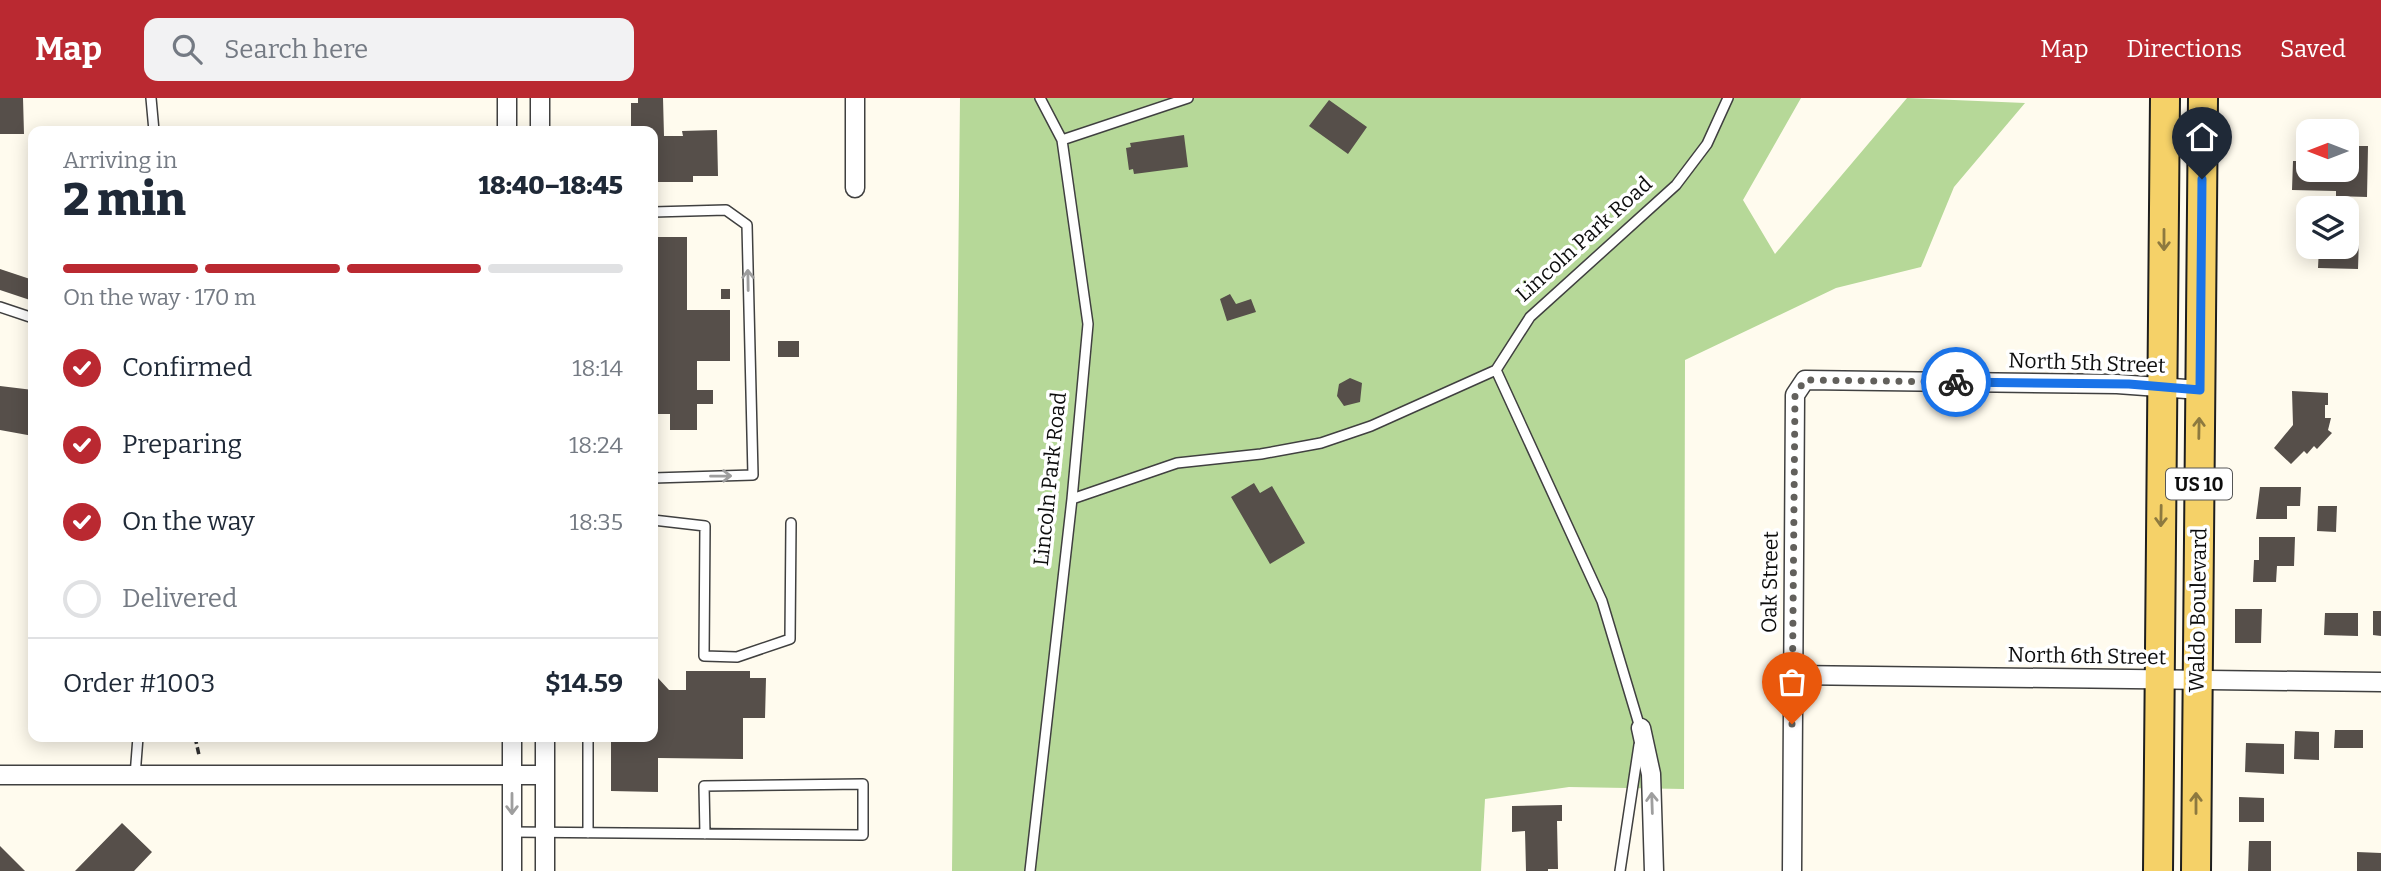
<!DOCTYPE html>
<html lang="en">
<head>
<meta charset="utf-8">
<style>
  body { margin:0; font-family:Bitter,serif; background:#f2f2f3; color:#1f2937; height:100vh; display:flex; flex-direction:column; font-size:26px; white-space:nowrap }
  * { box-sizing:border-box; margin:0 }
  p { font-size:23px; color:#747a83 }
  .icon { flex:none; width:38px; height:38px; fill:none; stroke:currentColor; stroke-width:2; stroke-linecap:round; stroke-linejoin:round }
  .map { position:relative; flex:1; overflow:hidden }
  .drawer { position:absolute; left:28px; top:28px; width:630px; height:616px; display:flex; flex-direction:column; background:#fff; border-radius:14px; box-shadow:0 4px 18px #0003 }
  .drawer>* { flex:none }
  .needle { width:46px; rotate:270deg }
  .buttons { position:absolute; left:2296px; top:21px; display:grid; gap:14px }
  .buttons a { display:grid; place-items:center; width:63px; height:63px; border-radius:14px; background:#fff; box-shadow:0 4px 18px #0003; font-size:35px }
  .pin { position:absolute; display:grid; place-items:center; width:60px; height:60px; color:#fff; margin:-72px -30px; border-radius:50% 50% 50% 0; rotate:-45deg; box-shadow:0 0 7px #0007 }
  .pin .icon { rotate:45deg }
  .courier { position:absolute; display:grid; place-items:center; width:70px; height:70px; margin:-35px; border:5px solid #1a73e8; border-radius:50%; background:#fff; color:#222; box-shadow:0 2px 9px #0007 }
  .head em { font-style:normal; font-weight:800 }
  .head div { display:flex; flex-direction:column-reverse }
  .head { display:flex; align-items:center; justify-content:space-between; height:119px; padding:0 35px }
  h1 { font-size:46px; font-weight:800; line-height:52px }
  .bar { display:grid; grid-template-columns:repeat(4,1fr); gap:10px 7px; align-content:center; height:84px; padding:0 35px }
  .bar i { height:9px; border-radius:5px; background:#e0e1e3 }
  .bar .selected { background:#ba2931 }
  .bar p { grid-column:span 4 }
  .line { display:flex; align-items:center; gap:18px; padding:0 35px; border-top:2px solid #e0e1e3 }
  .line div { flex:1 }
  ol { padding:0 35px; list-style:none }
  li { display:flex; align-items:center; gap:21px; height:77px }
  li p { margin-inline-start:auto }
  li .icon { padding:7px; border-radius:50%; background:#ba2931; color:#fff; stroke-width:4 }
  li:last-child { color:#747a83 }
  li i { width:38px; height:38px; border:4px solid #e0e1e3; border-radius:50% }
  header { display:flex; align-items:center; gap:42px; box-sizing:border-box; height:98px; padding:0 35px; background:#ba2931; color:#fff }
  header strong { font-size:33px }
  nav { display:flex; gap:38px; margin-inline-start:auto; font-size:24px }
  .search { width:490px; height:63px; background:#f2f2f3; display:flex; align-items:center; gap:18px; box-sizing:border-box; padding:0 24px; border-radius:14px; color:#747a83; font-size:26px }
  .map>svg:first-child { display:block }
  .forest { fill:#b6d898 }
  .building { fill:#564f4a }
  .lines { fill:none; stroke-linecap:round; stroke-linejoin:round }
  .lane-casing { stroke:#404040; stroke-width:12 }
  .street-casing { stroke:#404040; stroke-width:21 }
  .primary-casing { stroke:#1e1e1e; stroke-width:32 }
  .path { stroke:#2f2f2f; stroke-width:3.5; stroke-dasharray:7 3.5; stroke-linecap:butt }
  .lane { stroke:#fff; stroke-width:9 }
  .street { stroke:#fff; stroke-width:18 }
  .primary { stroke:#f5d168; stroke-width:28 }
  .oneway { stroke:#8d793f }
  .oneway2 { stroke:#9e9e9e }
  .done { stroke:#62605c; stroke-width:7; stroke-dasharray:0 12.6 }
  .route { stroke:#1a73e8; stroke-width:9 }
  .labels { text-anchor:middle; stroke-width:7; stroke-linejoin:round; paint-order:stroke }
  .shield { fill:#fff; stroke:#565656; stroke-width:2 }
  .shield-label { font-size:19px; font-weight:bold; fill:#0d0d0d }
  .street-label { font-size:21px; fill:#0d0d0d; stroke:#fff }
</style>
</head>
<body>
<header>
<strong>Map</strong>
<div class="search"><svg class="icon" aria-label="search" viewBox="0 0 24 24"><circle cx="10" cy="10" r="6"/><path d="M15 15l6 6"/></svg>Search here</div>
<nav><a>Map</a><a>Directions</a><a>Saved</a></nav>
</header>
<div class="map">
<svg width="2381" height="773" viewBox="0 0 2381 773">
  <rect width="100%" height="100%" fill="#fffbee"/>
  <path class="forest" d="M 960,0 L 1801,0 L 1743,102 L 1775,156 L 1907,0 L 2025,5 L 1954,89 L 1921,169 L 1836,190 L 1685,262 L 1684,691 L 1569,689 L 1485,701 L 1481,773 L 952,773 Z"/>
  <path class="building" d="M 0,0 L 23,0 L 24,36 L 0,36 Z
    M 638,0 L 663,0 L 664,38 L 683,38 L 682,33 L 717,32 L 718,78 L 693,78 L 693,84 L 653,84 L 653,33 L 631,33 L 631,5 L 638,5 Z
    M 1329,2 L 1367,29 L 1348,56 L 1309,28 Z
    M 1184,37 L 1188,69 L 1134,76 L 1133,71 L 1129,72 L 1126,50 L 1131,49 L 1130,45 Z
    M 2347,48 L 2368,48 L 2367,99 L 2336,98 L 2336,93 L 2292,92 L 2293,63 L 2308,63 L 2308,72 L 2347,72 Z
    M 653,139 L 687,139 L 687,212 L 730,212 L 730,263 L 697,263 L 697,292 L 713,292 L 713,306 L 697,306 L 697,332 L 670,332 L 670,316 L 653,316 Z
    M 2347,139 L 2359,139 L 2358,171 L 2318,170 L 2319,149 L 2347,149 Z
    M 0,171 L 33,182 L 33,203 L 0,192 Z
    M 721,191 L 730,191 L 730,201 L 721,201 Z
    M 1230,196 L 1236,206 L 1251,201 L 1256,214 L 1227,223 L 1220,201 Z
    M 778,243 L 799,243 L 799,259 L 778,259 Z
    M 1350,280 L 1362,285 L 1360,304 L 1344,308 L 1337,298 L 1339,286 Z
    M 0,288 L 33,292 L 33,338 L 0,332 Z
    M 2292,293 L 2328,295 L 2328,307 L 2325,307 L 2325,320 L 2331,320 L 2328,332 L 2332,335 L 2317,351 L 2314,348 L 2307,356 L 2304,353 L 2291,366 L 2274,350 L 2293,327 Z
    M 1254,385 L 1260,395 L 1272,388 L 1305,445 L 1270,466 L 1231,399 Z
    M 2260,389 L 2301,389 L 2300,408 L 2287,408 L 2287,421 L 2256,421 Z
    M 2318,408 L 2337,408 L 2336,434 L 2317,433 Z
    M 2259,439 L 2295,439 L 2294,468 L 2277,468 L 2276,484 L 2253,484 L 2254,462 L 2259,462 Z
    M 2235,511 L 2262,511 L 2261,545 L 2235,545 Z
    M 2373,513 L 2381,513 L 2381,538 L 2373,537 Z
    M 2325,515 L 2358,515 L 2358,538 L 2324,537 Z
    M 686,573 L 750,573 L 750,580 L 766,580 L 765,620 L 743,620 L 743,661 L 658,660 L 658,694 L 611,693 L 611,639 L 653,639 L 653,579 L 657,579 L 669,592 L 686,592 Z
    M 2335,632 L 2363,632 L 2363,650 L 2334,650 Z
    M 2295,633 L 2319,634 L 2319,662 L 2294,661 Z
    M 2246,645 L 2284,646 L 2284,676 L 2245,674 Z
    M 2239,699 L 2264,700 L 2264,724 L 2239,724 Z
    M 1562,707 L 1562,723 L 1557,723 L 1558,771 L 1548,771 L 1548,773 L 1526,773 L 1525,733 L 1512,734 L 1512,708 Z
    M 122,725 L 152,754 L 134,773 L 75,773 Z
    M 2249,743 L 2271,743 L 2271,773 L 2248,773 Z
    M 0,748 L 25,773 L 0,773 Z
    M 2357,754 L 2381,755 L 2381,773 L 2357,773 Z"/>
  <g class="lines">
    <g class="lane-casing">
      <path id="lane" d="M 151,0 L 154,33
        M 1062,42 L 1188,0
        M 653,114 L 726,112 L 747,127 L 753,377 L 653,380
        M 0,209 L 33,220
        M 1072,401 L 1177,365 L 1261,356 L 1321,345 L 1371,328 L 1496,272
        M 653,422 L 705,428 L 704,558 L 737,559 L 790,541 L 791,425
        M 1641,633 L 1602,503 L 1496,272 L 1530,219 L 1676,87 L 1707,46 L 1728,0
        M 588,639 L 588,735
        M 135,678 L 138,639
        M 512,734 L 863,737 L 863,686 L 704,688 L 705,736
        M 1030,773 L 1072,401 L 1088,226 L 1062,42 L 1040,0
        M 1620,773 L 1639,647"/>
    </g>
    <g class="street-casing">
      <path id="street" d="M 507,0 L 507,33
        M 540,0 L 540,33
        M 855,0 L 855,90
        M 1792,577 L 2381,584
        M 1641,630 L 1651,676 L 1654,773
        M 512,639 L 512,773
        M 545,639 L 545,773
        M 0,677 L 545,677
        M 1792,773 L 1795,297 L 1805,282 L 2117,286 L 2200,292"/>
    </g>
    <g class="primary-casing">
      <path id="primary" d="M 2158,773 L 2165,0
        M 2196,773 L 2203,0"/>
    </g>
    <path class="path" d="M 195,639 L 199,657"/>
    <use href="#lane" class="lane"/>
    <use href="#street" class="street"/>
    <use href="#primary" class="primary"/>
  </g>
  <defs><path id="oneway-shaft" d="M-6 0H5M1.5-3L5.5 0L1.5 3" fill="none" stroke-width="1.6" stroke-linecap="round" stroke-linejoin="round" transform="scale(1.75)"/></defs>
  <g class="oneway">
    <use href="#oneway-shaft" transform="translate(2164 142) rotate(90)"/>
    <use href="#oneway-shaft" transform="translate(2199 330) rotate(-89)"/>
    <use href="#oneway-shaft" transform="translate(2161 418) rotate(91)"/>
    <use href="#oneway-shaft" transform="translate(2196 705) rotate(-90)"/>
  </g>
  <g class="oneway2">
    <use href="#oneway-shaft" transform="translate(748 182) rotate(-91)"/>
    <use href="#oneway-shaft" transform="translate(721 378) rotate(-1)"/>
    <use href="#oneway-shaft" transform="translate(1652 705) rotate(-92)"/>
    <use href="#oneway-shaft" transform="translate(512 706) rotate(90)"/>
  </g>
  <g class="lines">
    <path class="done" d="M 1792,626 L 1795,297 L 1805,282 L 1956,284"/>
    <path class="route" d="M 1956,284 L 2129,286 L 2200,292 L 2202,81"/>
  </g>
  <g class="labels">
    <rect class="shield" x="2166" y="370.5" width="66" height="31" rx="5"/>
    <g class="shield-label">
      <text x="2199" y="393">US 10</text>
    </g>
    <g class="street-label">
      <text transform="translate(1584 141) rotate(-42)" y="7">Lincoln Park Road</text>
      <text transform="translate(2087 265) rotate(2)" y="7">North 5th Street</text>
      <text transform="translate(1050 381) rotate(-84)" y="7">Lincoln Park Road</text>
      <text transform="translate(1770 484) rotate(-89)" y="7">Oak Street</text>
      <text transform="translate(2198 512) rotate(-89)" y="7">Waldo Boulevard</text>
      <text transform="translate(2087 558) rotate(1)" y="7">North 6th Street</text>
    </g>
  </g>
</svg>
<div class="buttons">
<a><svg class="needle" viewBox="-14 -14 28 28"><path d="M0-13l5 13h-10z" fill="#e53935"/><path d="M0 13l5-13h-10z" fill="#747a83"/></svg></a>
<a><svg class="icon" aria-label="layers" viewBox="0 0 24 24"><path d="M12 4l9 5-9 5-9-5zM3 14l9 5 9-5"/></svg></a>
</div>
<div class="pin" style="left:1792px;top:626px;background:#ea580c"><svg class="icon" aria-label="bag" viewBox="0 0 24 24"><path d="M5 8h14l-1 12H6zM9 8a3 3 0 0 1 6 0"/></svg></div>
<div class="pin" style="left:2202px;top:81px;background:#1f2937"><svg class="icon" aria-label="home" viewBox="0 0 24 24"><path d="M3 11l9-7 9 7M6 9v11h12V9"/></svg></div>
<div class="courier" style="left:1956px;top:284px"><svg class="icon" aria-label="bike" viewBox="0 0 24 24"><circle cx="6" cy="16" r="4"/><circle cx="18" cy="16" r="4"/><path d="M6 16l4-8h5l3 8M10 8l3 8H6M13 5h3"/></svg></div>
<section class="drawer">
<div class="head"><div><h1>2 min</h1><p>Arriving in</p></div><em>18:40–18:45</em></div>
<div class="bar"><i class="selected"></i><i class="selected"></i><i class="selected"></i><i></i><p>On the way · 170 m</p></div>
<ol>
<li><svg class="icon" aria-label="check" viewBox="0 0 24 24"><path d="M5 12l5 5 9-10"/></svg>Confirmed<p>18:14</p></li>
<li><svg class="icon" aria-label="check" viewBox="0 0 24 24"><path d="M5 12l5 5 9-10"/></svg>Preparing<p>18:24</p></li>
<li><svg class="icon" aria-label="check" viewBox="0 0 24 24"><path d="M5 12l5 5 9-10"/></svg>On the way<p>18:35</p></li>
<li><i></i>Delivered</li>
</ol>
<div class="line" style="height:91px"><div>Order #1003</div><b>$14.59</b></div>
</section>
</div>
</body>
</html>
